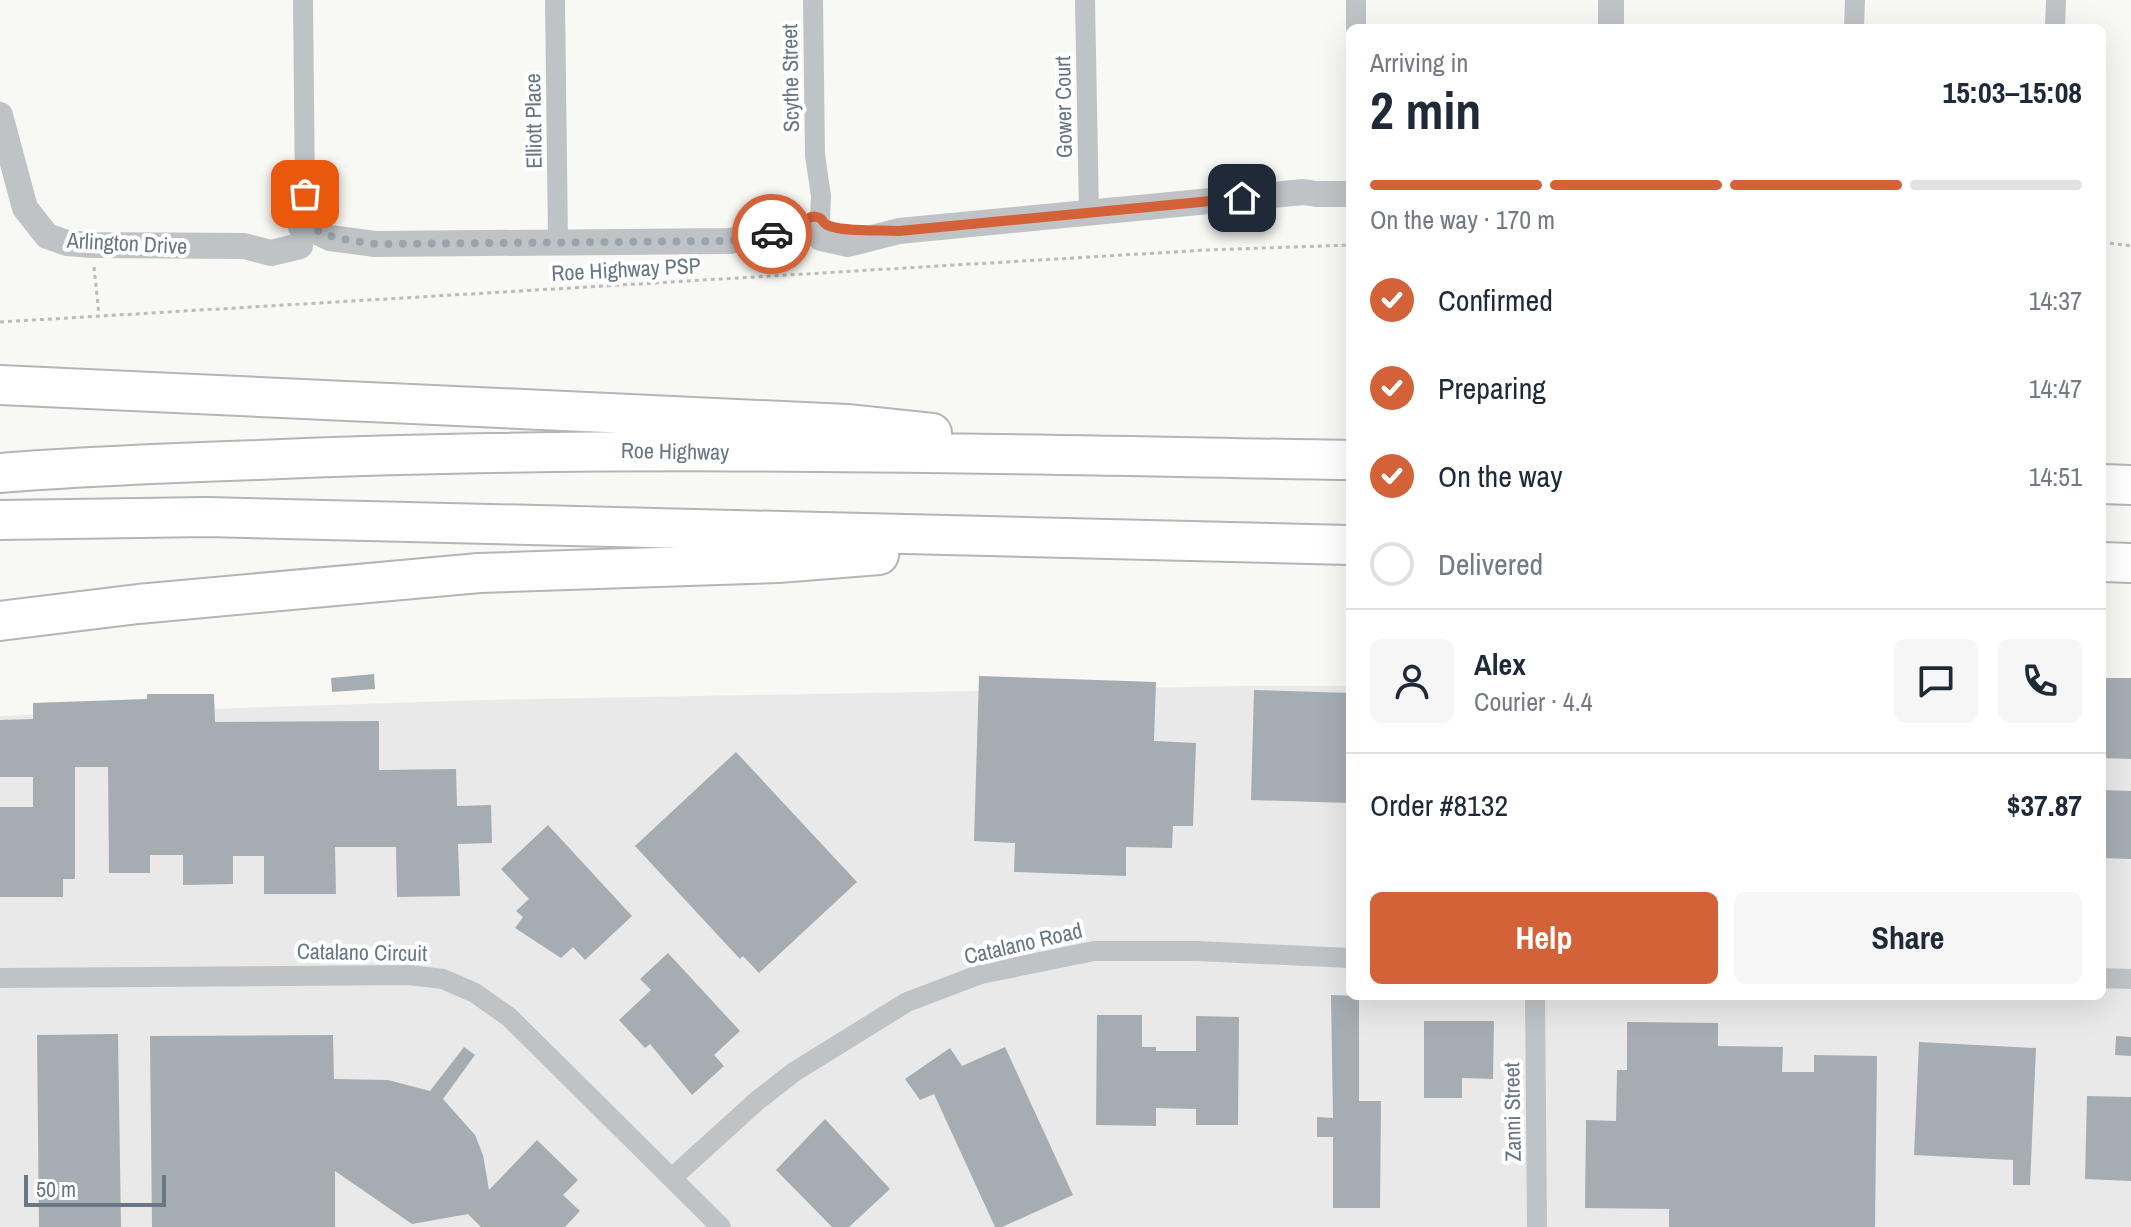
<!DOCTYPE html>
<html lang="en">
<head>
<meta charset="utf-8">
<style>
  body { margin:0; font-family:"Archivo Narrow",sans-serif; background:#f6f6f7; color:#1f2937; height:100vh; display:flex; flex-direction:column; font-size:30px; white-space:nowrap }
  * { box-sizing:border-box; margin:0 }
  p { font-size:26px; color:#747a83 }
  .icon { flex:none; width:44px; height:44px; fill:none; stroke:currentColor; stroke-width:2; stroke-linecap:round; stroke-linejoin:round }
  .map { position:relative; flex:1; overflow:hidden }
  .panel { position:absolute; left:1346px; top:24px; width:760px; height:976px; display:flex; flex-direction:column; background:#fff; border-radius:12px; box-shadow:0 8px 32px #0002 }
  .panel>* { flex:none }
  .scale { position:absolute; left:24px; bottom:20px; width:142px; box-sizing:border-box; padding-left:8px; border:4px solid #697784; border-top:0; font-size:22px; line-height:28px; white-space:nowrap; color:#697784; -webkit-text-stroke:6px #fff; paint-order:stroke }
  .pin { position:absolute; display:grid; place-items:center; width:68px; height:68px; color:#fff; margin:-34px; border-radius:16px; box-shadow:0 4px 12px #0006 }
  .courier { position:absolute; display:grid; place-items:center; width:80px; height:80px; margin:-40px; border:6px solid #d46239; border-radius:50%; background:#fff; color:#222; box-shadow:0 2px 10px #0007 }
  .head em { font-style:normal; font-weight:700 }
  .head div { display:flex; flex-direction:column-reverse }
  .head { display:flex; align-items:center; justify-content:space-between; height:136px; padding:0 24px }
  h1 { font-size:52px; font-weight:700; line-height:60px }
  .bar { display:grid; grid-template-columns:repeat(4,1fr); gap:12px 8px; align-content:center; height:96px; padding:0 24px }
  .bar i { height:10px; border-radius:6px; background:#e0e1e3 }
  .bar .active { background:#d46239 }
  .bar p { grid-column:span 4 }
  .line { display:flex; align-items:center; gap:20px; padding:0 24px; border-top:2px solid #e0e1e3 }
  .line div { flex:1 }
  .round { display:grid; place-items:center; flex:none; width:84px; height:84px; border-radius:12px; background:#f6f6f7 }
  ol { padding:0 24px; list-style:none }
  li { display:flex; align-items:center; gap:24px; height:88px }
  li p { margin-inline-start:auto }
  li .icon { padding:8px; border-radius:50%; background:#d46239; color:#fff; stroke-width:4 }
  li:last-child { color:#747a83 }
  li i { width:44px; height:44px; border:4px solid #e0e1e3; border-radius:50% }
  .button { display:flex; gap:16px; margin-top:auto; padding:16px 24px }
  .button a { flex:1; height:92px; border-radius:12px; background:#d46239; color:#fff; font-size:32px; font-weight:700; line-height:92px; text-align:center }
  .button a+a { background:#f6f6f7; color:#1f2937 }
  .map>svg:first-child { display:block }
  .built { fill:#e8e9e8 }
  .building { fill:#a5adb3 }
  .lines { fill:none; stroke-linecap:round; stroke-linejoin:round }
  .motorway-casing { stroke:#b2b6b9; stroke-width:42 }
  .path { stroke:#b9bcbe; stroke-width:3; stroke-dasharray:4 4; stroke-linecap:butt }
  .minor { stroke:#bfc3c6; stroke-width:20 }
  .tertiary { stroke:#bfc3c6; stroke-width:26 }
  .motorway { stroke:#fff; stroke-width:38 }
  .done { stroke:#9ba4ac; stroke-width:8; stroke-dasharray:0 14.4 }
  .route { stroke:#d46239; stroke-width:10 }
  .labels { text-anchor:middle; stroke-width:8; stroke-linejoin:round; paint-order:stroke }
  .street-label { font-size:22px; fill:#697784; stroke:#fff }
</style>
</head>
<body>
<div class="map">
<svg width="2131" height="1227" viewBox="0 0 2131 1227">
  <rect width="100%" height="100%" fill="#f8f8f5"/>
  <path class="built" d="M 1245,686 L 1350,686 L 1350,996 L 2102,996 L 2102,686 L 2131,686 L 2131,1227 L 0,1227 L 0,716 L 485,700 Z"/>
  <path class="building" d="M 374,674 L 375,689 L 332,692 L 331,678 Z
    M 979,676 L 1156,682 L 1154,741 L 1196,743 L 1193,826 L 1173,826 L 1172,848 L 1126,847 L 1126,876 L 1014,872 L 1015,843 L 974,841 Z
    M 2102,678 L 2131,678 L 2131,759 L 2102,758 Z
    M 1254,690 L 1350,693 L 1350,803 L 1251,800 Z
    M 147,694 L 214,694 L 215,722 L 379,721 L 379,770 L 456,769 L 457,806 L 491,805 L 492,843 L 458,844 L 460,896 L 397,897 L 396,847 L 335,847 L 336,894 L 264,894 L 264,856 L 233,856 L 233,884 L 183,885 L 183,855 L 150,855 L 150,873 L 109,873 L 108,767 L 75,767 L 75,879 L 63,879 L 63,897 L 0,897 L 0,807 L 33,807 L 33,777 L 0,777 L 0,720 L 33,719 L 33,703 L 147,699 Z
    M 736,752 L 857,882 L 759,973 L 743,956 L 740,959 L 635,846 Z
    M 2104,790 L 2131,791 L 2131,859 L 2102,858 Z
    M 548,825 L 632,916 L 585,960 L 573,947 L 561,958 L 515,928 L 523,917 L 516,911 L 529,899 L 501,869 Z
    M 668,953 L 740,1031 L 714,1055 L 724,1066 L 692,1095 L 650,1044 L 645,1048 L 619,1020 L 651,990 L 640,979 Z
    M 1331,995 L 1359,996 L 1359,1101 L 1381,1101 L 1380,1208 L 1333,1208 L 1333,1137 L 1317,1137 L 1317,1117 L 1333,1118 Z
    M 1097,1015 L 1142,1015 L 1142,1047 L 1156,1047 L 1156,1051 L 1196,1051 L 1196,1016 L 1239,1017 L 1238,1125 L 1196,1125 L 1196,1109 L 1156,1108 L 1156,1126 L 1096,1125 Z
    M 1424,1021 L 1494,1021 L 1493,1079 L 1462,1078 L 1462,1098 L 1424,1098 Z
    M 1627,1022 L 1718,1023 L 1718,1046 L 1783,1047 L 1782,1072 L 1814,1072 L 1814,1055 L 1877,1056 L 1875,1227 L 1669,1227 L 1669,1209 L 1585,1208 L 1586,1120 L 1616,1121 L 1617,1070 L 1627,1070 Z
    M 118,1034 L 121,1227 L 39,1227 L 37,1035 Z
    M 333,1035 L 334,1079 L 388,1080 L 430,1091 L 464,1047 L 475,1055 L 443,1099 L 475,1135 L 483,1155 L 489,1190 L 537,1140 L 578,1180 L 563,1195 L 580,1211 L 565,1227 L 481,1227 L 468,1214 L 412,1224 L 335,1171 L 335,1227 L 152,1227 L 150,1036 Z
    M 2116,1036 L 2131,1037 L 2131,1056 L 2115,1055 Z
    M 1919,1042 L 2036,1048 L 2030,1185 L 2013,1185 L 2013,1160 L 1914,1155 Z
    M 1005,1047 L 1073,1195 L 1002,1227 L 995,1227 L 934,1094 L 920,1100 L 905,1079 L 950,1048 L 962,1066 Z
    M 2087,1096 L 2131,1097 L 2131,1181 L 2085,1179 Z
    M 825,1119 L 890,1189 L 849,1227 L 832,1227 L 776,1170 Z"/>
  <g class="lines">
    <g class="motorway-casing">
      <path id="motorway" d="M 0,385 L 847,424 L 932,433
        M 0,473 C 86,466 172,463 258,460 C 621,444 986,454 1350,460
        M 2102,484 L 2131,485
        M 0,520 L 207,517 L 1350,545
        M 2102,562 L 2131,563
        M 0,621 L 138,604 L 479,573 L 778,563 L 879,555"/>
    </g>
    <path class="path" d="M 2102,242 L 2131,246
      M 94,267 L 99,315
      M 0,322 L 1207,250 L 1350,245"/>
    <path class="minor" d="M 303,0 L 305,194
      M 555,0 L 558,242
      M 813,0 L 815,155 L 821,196 L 820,218
      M 1085,0 L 1089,212
      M 1356,0 L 1356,28
      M 1854,28 L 1855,0
      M 2055,28 L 2056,0
      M 298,228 L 297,201 L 305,194 L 312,205 L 310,225
      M 0,978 L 410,975 L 443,979 L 475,993 L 509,1017 L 721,1227
      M 2102,978 L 2131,979
      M 1535,996 L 1537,1227
      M 673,1177 L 758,1100 L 794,1072 L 907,1002 L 981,974 L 1094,951 L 1197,951 L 1350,958"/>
    <path class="tertiary" d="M 1611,0 L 1611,28
      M 0,115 L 25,208 L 47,236 L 67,243 L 92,245 L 244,246 L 271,253 L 300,246
      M 317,232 L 330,238 L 375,244 L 730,241 L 802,227
      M 821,238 L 848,244 L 899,231 L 1303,192 L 1316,194 L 1350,194"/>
    <use href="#motorway" class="motorway"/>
  </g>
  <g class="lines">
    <path class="done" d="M 305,194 L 312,205 L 310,225 C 328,240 352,240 375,244 L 730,241 L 772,234"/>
    <path class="route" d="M 772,234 L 802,227 C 805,221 809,215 817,217 C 825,219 820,221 827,225 C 841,232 881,230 899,231 L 1242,198"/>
  </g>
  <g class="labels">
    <g class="street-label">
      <text transform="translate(790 78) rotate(-91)" y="8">Scythe Street</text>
      <text transform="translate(1063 107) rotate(-91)" y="8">Gower Court</text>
      <text transform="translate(533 121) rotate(-91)" y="8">Elliott Place</text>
      <text transform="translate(127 243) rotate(3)" y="8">Arlington Drive</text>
      <text transform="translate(626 269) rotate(-3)" y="8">Roe Highway PSP</text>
      <text transform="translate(675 451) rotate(1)" y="8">Roe Highway</text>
      <text transform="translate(1023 943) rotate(-13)" y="8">Catalano Road</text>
      <text transform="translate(362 952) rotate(1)" y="8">Catalano Circuit</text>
      <text transform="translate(1512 1112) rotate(-91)" y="8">Zanni Street</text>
    </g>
  </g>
</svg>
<div class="scale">50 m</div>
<div class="pin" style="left:305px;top:194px;background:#ea580c"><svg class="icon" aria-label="bag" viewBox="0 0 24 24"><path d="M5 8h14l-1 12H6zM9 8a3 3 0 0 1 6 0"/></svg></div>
<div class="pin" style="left:1242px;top:198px;background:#1f2937"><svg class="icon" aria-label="home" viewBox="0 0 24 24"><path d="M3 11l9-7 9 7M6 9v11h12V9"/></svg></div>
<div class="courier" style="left:772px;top:234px"><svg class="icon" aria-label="car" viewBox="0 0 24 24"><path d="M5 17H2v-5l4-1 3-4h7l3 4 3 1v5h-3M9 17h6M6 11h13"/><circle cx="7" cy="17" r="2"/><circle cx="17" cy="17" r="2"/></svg></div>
<section class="panel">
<div class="head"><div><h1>2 min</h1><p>Arriving in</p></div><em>15:03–15:08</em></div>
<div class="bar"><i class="active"></i><i class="active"></i><i class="active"></i><i></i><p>On the way · 170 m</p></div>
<ol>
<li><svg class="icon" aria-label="check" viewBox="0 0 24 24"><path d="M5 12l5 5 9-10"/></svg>Confirmed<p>14:37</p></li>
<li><svg class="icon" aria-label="check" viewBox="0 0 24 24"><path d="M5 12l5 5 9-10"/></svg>Preparing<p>14:47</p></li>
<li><svg class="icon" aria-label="check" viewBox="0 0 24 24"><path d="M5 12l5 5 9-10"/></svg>On the way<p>14:51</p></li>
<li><i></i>Delivered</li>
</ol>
<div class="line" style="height:144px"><a class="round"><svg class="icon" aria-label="person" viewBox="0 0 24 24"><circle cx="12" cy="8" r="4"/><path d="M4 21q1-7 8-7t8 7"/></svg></a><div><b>Alex</b><p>Courier · 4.4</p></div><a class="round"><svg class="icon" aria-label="chat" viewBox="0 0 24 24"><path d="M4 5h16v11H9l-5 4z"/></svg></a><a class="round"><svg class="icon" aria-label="phone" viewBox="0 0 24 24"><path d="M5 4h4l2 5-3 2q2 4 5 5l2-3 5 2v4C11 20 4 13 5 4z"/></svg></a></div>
<div class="line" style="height:104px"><div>Order #8132</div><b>$37.87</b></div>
<div class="button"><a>Help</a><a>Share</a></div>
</section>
</div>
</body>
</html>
